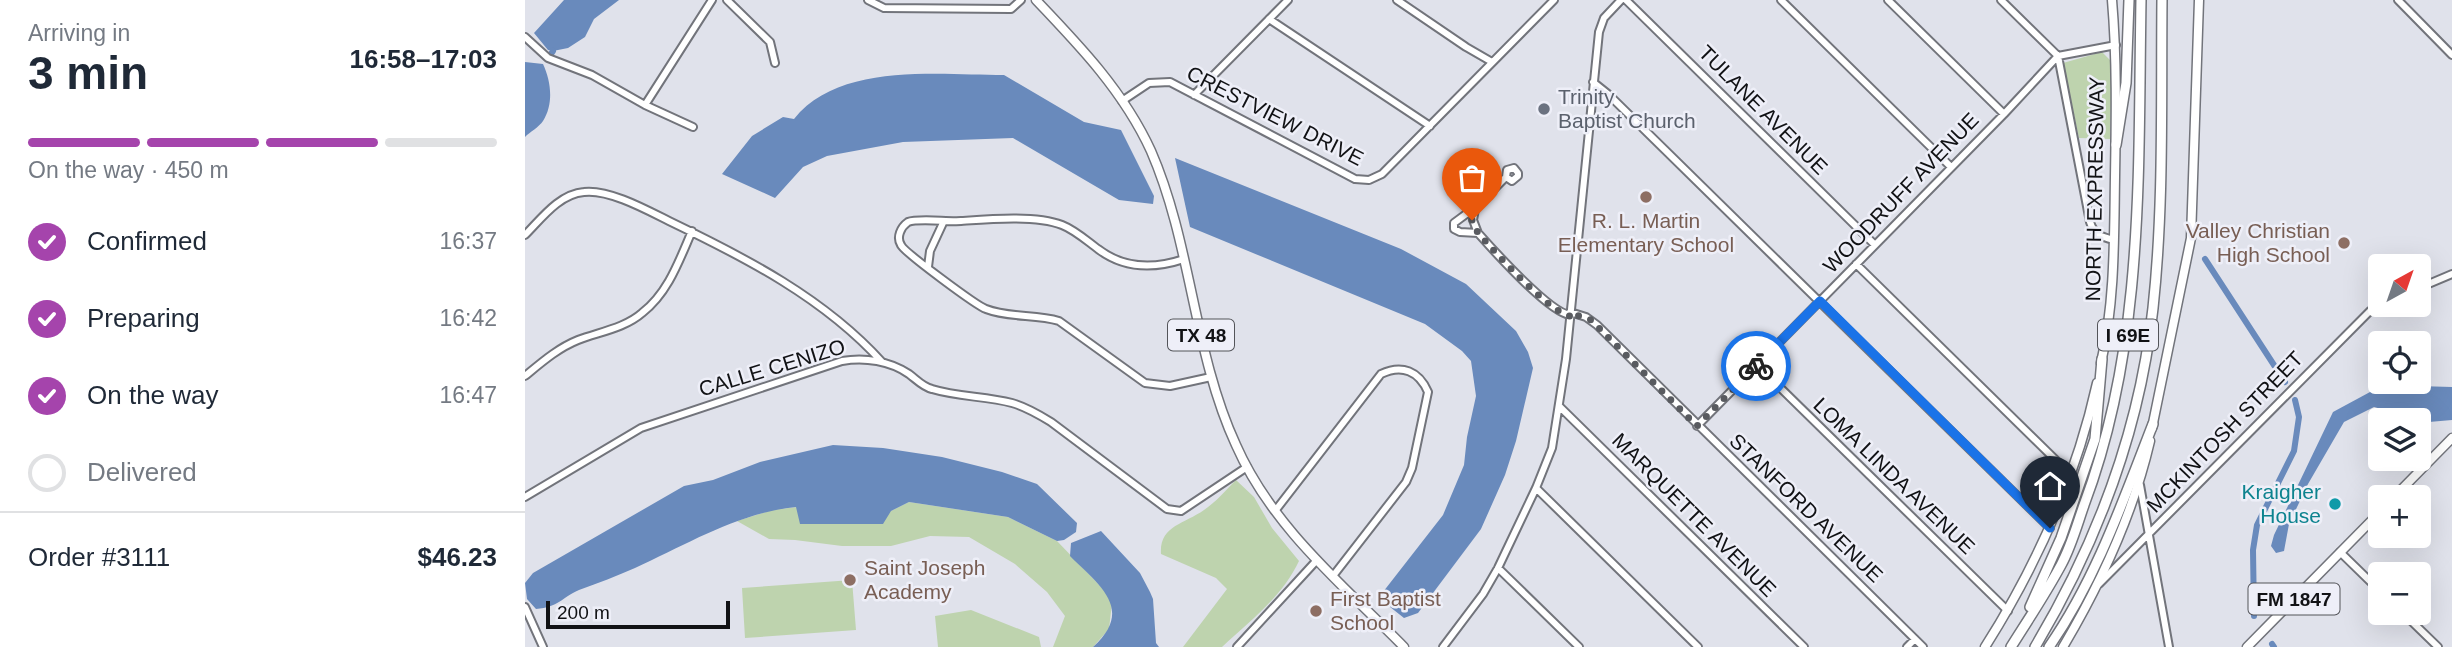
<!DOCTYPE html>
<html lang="en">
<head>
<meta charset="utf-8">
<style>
  body { margin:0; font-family:Helvetica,sans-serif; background:#f6f6f7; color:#1f2937; height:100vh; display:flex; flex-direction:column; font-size:26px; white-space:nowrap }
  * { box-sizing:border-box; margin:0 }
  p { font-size:23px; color:#747a83 }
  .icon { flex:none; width:38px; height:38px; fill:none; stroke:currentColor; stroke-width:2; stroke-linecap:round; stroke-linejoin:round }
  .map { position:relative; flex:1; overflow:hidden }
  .sheet { display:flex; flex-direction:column; background:#fff; width:525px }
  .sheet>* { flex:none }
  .needle { width:46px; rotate:40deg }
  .controls { position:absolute; left:1843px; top:254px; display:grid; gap:14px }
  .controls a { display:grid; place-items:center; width:63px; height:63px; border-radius:7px; background:#fff; box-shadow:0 7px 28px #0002; font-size:35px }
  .scale { position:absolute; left:21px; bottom:18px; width:184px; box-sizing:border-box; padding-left:7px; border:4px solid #111215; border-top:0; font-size:19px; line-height:24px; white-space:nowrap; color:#111215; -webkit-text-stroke:5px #eeeff8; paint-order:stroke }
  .pin { position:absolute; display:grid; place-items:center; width:60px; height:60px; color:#fff; margin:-72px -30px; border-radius:50% 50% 50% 0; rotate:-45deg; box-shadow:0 0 7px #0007 }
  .pin .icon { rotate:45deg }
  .courier { position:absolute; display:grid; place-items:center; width:70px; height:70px; margin:-35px; border:5px solid #1a73e8; border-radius:50%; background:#fff; color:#222; box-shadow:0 2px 9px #0007 }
  .headline em { font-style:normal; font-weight:700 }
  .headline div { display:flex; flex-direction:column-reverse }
  .headline { display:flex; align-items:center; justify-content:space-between; height:119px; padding:0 28px }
  h1 { font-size:46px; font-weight:700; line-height:52px }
  .bar { display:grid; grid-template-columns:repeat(4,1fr); gap:10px 7px; align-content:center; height:84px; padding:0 28px }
  .bar i { height:9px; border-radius:5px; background:#e0e1e3 }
  .bar .selected { background:#a544ac }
  .bar p { grid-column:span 4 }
  .line { display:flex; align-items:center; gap:18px; padding:0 28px; border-top:2px solid #e0e1e3 }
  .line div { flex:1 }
  ol { padding:0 28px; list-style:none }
  li { display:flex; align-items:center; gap:21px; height:77px }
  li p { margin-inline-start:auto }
  li .icon { padding:7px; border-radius:50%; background:#a544ac; color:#fff; stroke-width:4 }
  li:last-child { color:#747a83 }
  li i { width:38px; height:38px; border:4px solid #e0e1e3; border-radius:50% }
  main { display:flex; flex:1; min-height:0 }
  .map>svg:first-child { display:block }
  .green { fill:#bed3ae }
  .water { fill:#698abc }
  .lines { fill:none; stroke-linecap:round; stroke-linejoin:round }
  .canal { stroke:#698abc; stroke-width:6 }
  .minor-casing { stroke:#72747b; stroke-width:10 }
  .major-casing { stroke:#72747b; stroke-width:11 }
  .highway-casing { stroke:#72747b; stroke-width:12 }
  .minor { stroke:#fff; stroke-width:6 }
  .major { stroke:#fff; stroke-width:8 }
  .highway { stroke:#fff; stroke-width:9 }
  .done { stroke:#595b60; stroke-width:7; stroke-dasharray:0 12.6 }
  .route { stroke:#1a73e8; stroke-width:9 }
  .worship-dot { fill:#6b7280; stroke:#eeeff8; stroke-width:2.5 }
  .education-dot { fill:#8d6e63; stroke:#eeeff8; stroke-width:2.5 }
  .culture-dot { fill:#0f9aa8; stroke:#eeeff8; stroke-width:2.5 }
  .labels { text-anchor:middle; stroke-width:5; stroke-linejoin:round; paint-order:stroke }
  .shield { fill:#eeeff8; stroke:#535459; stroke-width:2 }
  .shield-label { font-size:19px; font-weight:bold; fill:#111215 }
  .worship-label { font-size:21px; fill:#5b616d; stroke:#eeeff8; text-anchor:start }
  .street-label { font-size:21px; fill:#111215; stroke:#eeeff8 }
  .education-label { font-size:21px; fill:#785e54; stroke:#eeeff8; text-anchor:start }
  .culture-label { font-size:21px; fill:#0d838f; stroke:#eeeff8; text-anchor:end }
</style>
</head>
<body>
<main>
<section class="sheet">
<div class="headline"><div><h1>3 min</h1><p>Arriving in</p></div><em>16:58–17:03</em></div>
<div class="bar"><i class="selected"></i><i class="selected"></i><i class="selected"></i><i></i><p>On the way · 450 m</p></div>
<ol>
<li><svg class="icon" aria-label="check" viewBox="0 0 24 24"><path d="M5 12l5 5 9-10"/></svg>Confirmed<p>16:37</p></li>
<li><svg class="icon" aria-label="check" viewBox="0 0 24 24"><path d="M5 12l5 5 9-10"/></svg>Preparing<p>16:42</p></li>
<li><svg class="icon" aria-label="check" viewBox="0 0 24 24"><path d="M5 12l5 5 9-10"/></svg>On the way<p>16:47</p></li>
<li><i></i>Delivered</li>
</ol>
<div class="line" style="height:91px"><div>Order #3111</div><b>$46.23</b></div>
</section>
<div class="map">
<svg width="1927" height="647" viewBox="0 0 1927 647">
  <rect width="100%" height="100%" fill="#e0e2eb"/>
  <path class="green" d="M 1577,52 L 1587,62 L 1585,139 L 1554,138 L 1538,63 Z
    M 711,480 L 729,497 L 747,528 L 774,561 C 757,597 726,620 697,647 L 658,647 L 702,589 L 691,578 L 636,554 C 634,526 659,524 679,510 C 691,502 701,490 711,480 Z
    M 384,502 L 483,517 L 532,541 L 581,592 L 587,603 L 584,629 L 568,647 L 528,647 L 540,616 L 522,592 L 490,564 L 444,537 L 405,536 L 366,546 L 317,546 L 270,540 L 244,539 L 212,521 L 247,510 L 272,507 L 366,511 Z
    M 327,580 L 331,630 L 220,638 L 217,588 Z
    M 446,610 L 514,637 L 516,647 L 413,647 L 410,616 Z"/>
  <path class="water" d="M 39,0 L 94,0 L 69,19 L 60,37 L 43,48 L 28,51 L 23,50 L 9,33 Z
    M 0,62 L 18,64 C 26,81 29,104 18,121 C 14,127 5,132 0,137 Z
    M 479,75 L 559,122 L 596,130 L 629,196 L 628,204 L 594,200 L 488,138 L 378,142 L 302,156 L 278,167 L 250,198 L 197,174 L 227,136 L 258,117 L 269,119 C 314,62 414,75 479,75 Z
    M 650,158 L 876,249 L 941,284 L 991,331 L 1003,352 L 1008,368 L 991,441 L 980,475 L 956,529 L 893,613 L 879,618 L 860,603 L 858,592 L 918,515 L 939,465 L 942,437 L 951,396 L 946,361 L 937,351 L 900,324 L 665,227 Z
    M 1858,385 L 1927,387 L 1927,420 L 1904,422 L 1849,407 L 1819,422 L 1783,484 L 1764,524 L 1759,551 L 1751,553 L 1746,546 L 1749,535 L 1808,412 Z
    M 308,445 L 358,448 L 417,457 L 477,472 L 512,484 L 552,523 L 551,532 L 539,540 L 532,541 L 483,517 L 384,502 L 366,511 L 358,524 L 275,524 L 271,507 C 213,513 163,544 110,568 C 92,576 73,583 54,590 C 36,598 34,607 11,609 L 2,599 L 0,583 L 8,573 L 159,486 L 188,480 L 235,462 Z
    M 576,531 L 615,573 L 625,592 L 628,599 L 631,643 L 634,647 L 568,647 C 610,609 574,585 545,556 L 546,543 Z"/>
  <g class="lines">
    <path class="canal" d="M 26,54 L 28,51
      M 1680,259 L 1760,382
      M 1729,616 L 1728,550 L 1732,525 L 1769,451 L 1774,417 L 1770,400
      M 1747,644 L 1749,647"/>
    <g class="minor-casing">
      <path id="minor" d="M 202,0 L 245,42 L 250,63
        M 343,0 L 359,8 L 486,9 L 496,0
        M 872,0 L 941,47 L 967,62
        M 1101,0 L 1350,245
        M 1256,0 L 1426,167
        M 1363,0 L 1479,114
        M 1476,0 L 1533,56
        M 1873,0 L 1927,55
        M 744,19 L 905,126
        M 0,37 L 23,58 L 67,75 L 120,105 L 168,127
        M 1533,56 L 1565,222 C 1569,235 1577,237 1589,240
        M 1068,82 L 1083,94 L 1525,528
        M 669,95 L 763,0
        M 597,101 L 624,83 L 645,82 L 830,179 L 844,180 L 857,174 L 1029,0
        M 120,105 L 187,0
        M 981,177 L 987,181 L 993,176 L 993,173 L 989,168 L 982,170 L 981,177 L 952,206 L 929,223 L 929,229 L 935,232 L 953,233 C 969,251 1025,313 1045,315
        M 950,209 L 948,220 L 953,233
        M 0,235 C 16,219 34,194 59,192 C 84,189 122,210 144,221 C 221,258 299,298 357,362
        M 659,259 C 629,269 599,269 573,249 C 562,241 550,230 537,225 C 511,215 465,219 436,221 C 423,222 393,218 383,222 C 376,227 371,237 376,245 C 379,252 452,306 461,309 C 484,318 511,314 534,321 L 620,383 L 645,386 L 686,377
        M 1331,264 L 1546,475
        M 403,267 L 405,251 L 418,223
        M 1894,288 L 1927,274
        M 1045,312 L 1061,317 L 1072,325 L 1398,647
        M 1232,365 L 1483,611
        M 0,376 C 17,362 33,348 53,340 C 74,332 100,328 117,313 C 143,293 154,261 167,231
        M 1035,407 L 1279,647
        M 1172,426 L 1479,114 L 1533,56 L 1591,45
        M 1615,485 L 1644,647
        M 1011,488 L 1173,647
        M 0,497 L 116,428 L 317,361 C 340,357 365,361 384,374 C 392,380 398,387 407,389 C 433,397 461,396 487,403 C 501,407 513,414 526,422 L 642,509 L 656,511 L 722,467
        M 750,511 L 856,374 C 877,364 894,371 903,392 L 887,468 L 881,482 L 808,576
        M 1815,552 L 1855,591
        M 973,568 L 1054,647
        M 1574,584 L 1845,311 L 1856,304
        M 0,607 L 18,647
        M 1877,612 L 1913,647
        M 712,647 L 792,560
        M 918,647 L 958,594 L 973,568 L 1011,488 L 1027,448 L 1041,359 L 1074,32 L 1079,18 L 1096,0
        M 1382,647 L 1390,639"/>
    </g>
    <g class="major-casing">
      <path id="major" d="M 511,0 C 555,46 599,92 626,151 C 667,245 668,352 711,445 C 747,527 818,585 879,647
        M 1576,363 C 1590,302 1589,239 1590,177 C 1591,118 1592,59 1587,0
        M 1627,428 L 1666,238 L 1674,0
        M 1869,497 L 1927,438
        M 1460,647 C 1512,565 1551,478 1572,383
        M 1538,647 C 1576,583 1608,514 1625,441
        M 1722,647 L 1855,512"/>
    </g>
    <g class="highway-casing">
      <path id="highway" d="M 1591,145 L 1601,83 L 1604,0
        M 1505,607 L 1536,538 L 1570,439 L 1577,359
        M 1486,647 C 1503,620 1521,593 1536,565 C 1546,547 1552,525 1559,505 C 1620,343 1613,170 1616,0
        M 1510,647 C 1572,543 1615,429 1628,308 C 1639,206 1636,102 1637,0
        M 1524,647 C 1571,579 1598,501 1628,424"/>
    </g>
    <use href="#minor" class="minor"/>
    <use href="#major" class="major"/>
    <use href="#highway" class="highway"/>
  </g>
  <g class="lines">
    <path class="done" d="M 947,220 L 953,233 C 969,251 1025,313 1045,316 L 1045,313 L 1066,320 L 1172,426 L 1231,366"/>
    <path class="route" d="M 1231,366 L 1295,301 L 1525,528"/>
  </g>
  <circle class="worship-dot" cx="1019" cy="109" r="7"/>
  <g class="education-dot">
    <circle cx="1121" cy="197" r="7"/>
    <circle cx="1819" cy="243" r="7"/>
    <circle cx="325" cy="580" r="7"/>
    <circle cx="791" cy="611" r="7"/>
  </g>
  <circle class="culture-dot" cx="1810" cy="504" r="7"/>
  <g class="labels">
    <g class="shield">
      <rect x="643" y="319.5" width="66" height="31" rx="5"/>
      <rect x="1573" y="319.5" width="60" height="31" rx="5"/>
      <rect x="1723.5" y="583.5" width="91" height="31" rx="5"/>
    </g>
    <g class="shield-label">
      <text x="676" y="342">TX 48</text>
      <text x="1603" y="342">I 69E</text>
      <text x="1769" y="606">FM 1847</text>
    </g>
    <g class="worship-label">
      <text x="1033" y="104">Trinity<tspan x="1033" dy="24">Baptist Church</tspan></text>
    </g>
    <g class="street-label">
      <text transform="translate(1238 110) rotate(45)" y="7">TULANE AVENUE</text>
      <text transform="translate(750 116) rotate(27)" y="7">CRESTVIEW DRIVE</text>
      <text transform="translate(1570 189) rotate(-89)" y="7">NORTH EXPRESSWAY</text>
      <text transform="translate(1376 193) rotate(-46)" y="7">WOODRUFF AVENUE</text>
      <text transform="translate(247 368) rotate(-17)" y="7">CALLE CENIZO</text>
      <text transform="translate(1700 432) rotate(-46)" y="7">MCKINTOSH STREET</text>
      <text transform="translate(1369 476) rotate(44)" y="7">LOMA LINDA AVENUE</text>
      <text transform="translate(1281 508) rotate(44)" y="7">STANFORD AVENUE</text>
      <text transform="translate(1169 515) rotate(45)" y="7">MARQUETTE AVENUE</text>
    </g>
    <g class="education-label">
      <text x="1121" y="228" text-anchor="middle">R. L. Martin<tspan x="1121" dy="24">Elementary School</tspan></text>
      <text x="1805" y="238" text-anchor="end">Valley Christian<tspan x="1805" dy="24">High School</tspan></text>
      <text x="339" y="575">Saint Joseph<tspan x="339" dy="24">Academy</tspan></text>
      <text x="805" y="606">First Baptist<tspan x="805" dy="24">School</tspan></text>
    </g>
    <g class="culture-label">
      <text x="1796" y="499">Kraigher<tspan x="1796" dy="24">House</tspan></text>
    </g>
  </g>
</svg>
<div class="controls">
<a><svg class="needle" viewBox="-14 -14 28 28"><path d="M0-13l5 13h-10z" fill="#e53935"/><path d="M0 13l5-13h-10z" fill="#747a83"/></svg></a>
<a><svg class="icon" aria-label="locate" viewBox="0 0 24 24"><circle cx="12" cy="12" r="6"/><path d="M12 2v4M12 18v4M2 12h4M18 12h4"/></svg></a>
<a><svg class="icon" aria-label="layers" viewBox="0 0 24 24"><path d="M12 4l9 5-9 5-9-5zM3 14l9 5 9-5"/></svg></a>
<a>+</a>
<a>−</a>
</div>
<div class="scale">200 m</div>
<div class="pin" style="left:947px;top:220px;background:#ea580c"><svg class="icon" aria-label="bag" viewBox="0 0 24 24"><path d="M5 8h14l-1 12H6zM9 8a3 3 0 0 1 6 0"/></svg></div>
<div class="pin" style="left:1525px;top:528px;background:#1f2937"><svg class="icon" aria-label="home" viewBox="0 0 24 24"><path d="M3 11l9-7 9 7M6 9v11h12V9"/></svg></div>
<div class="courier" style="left:1231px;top:366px"><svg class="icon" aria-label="bike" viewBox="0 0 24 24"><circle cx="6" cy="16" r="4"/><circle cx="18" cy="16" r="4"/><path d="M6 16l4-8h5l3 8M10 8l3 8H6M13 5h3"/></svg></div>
</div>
</main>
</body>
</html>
